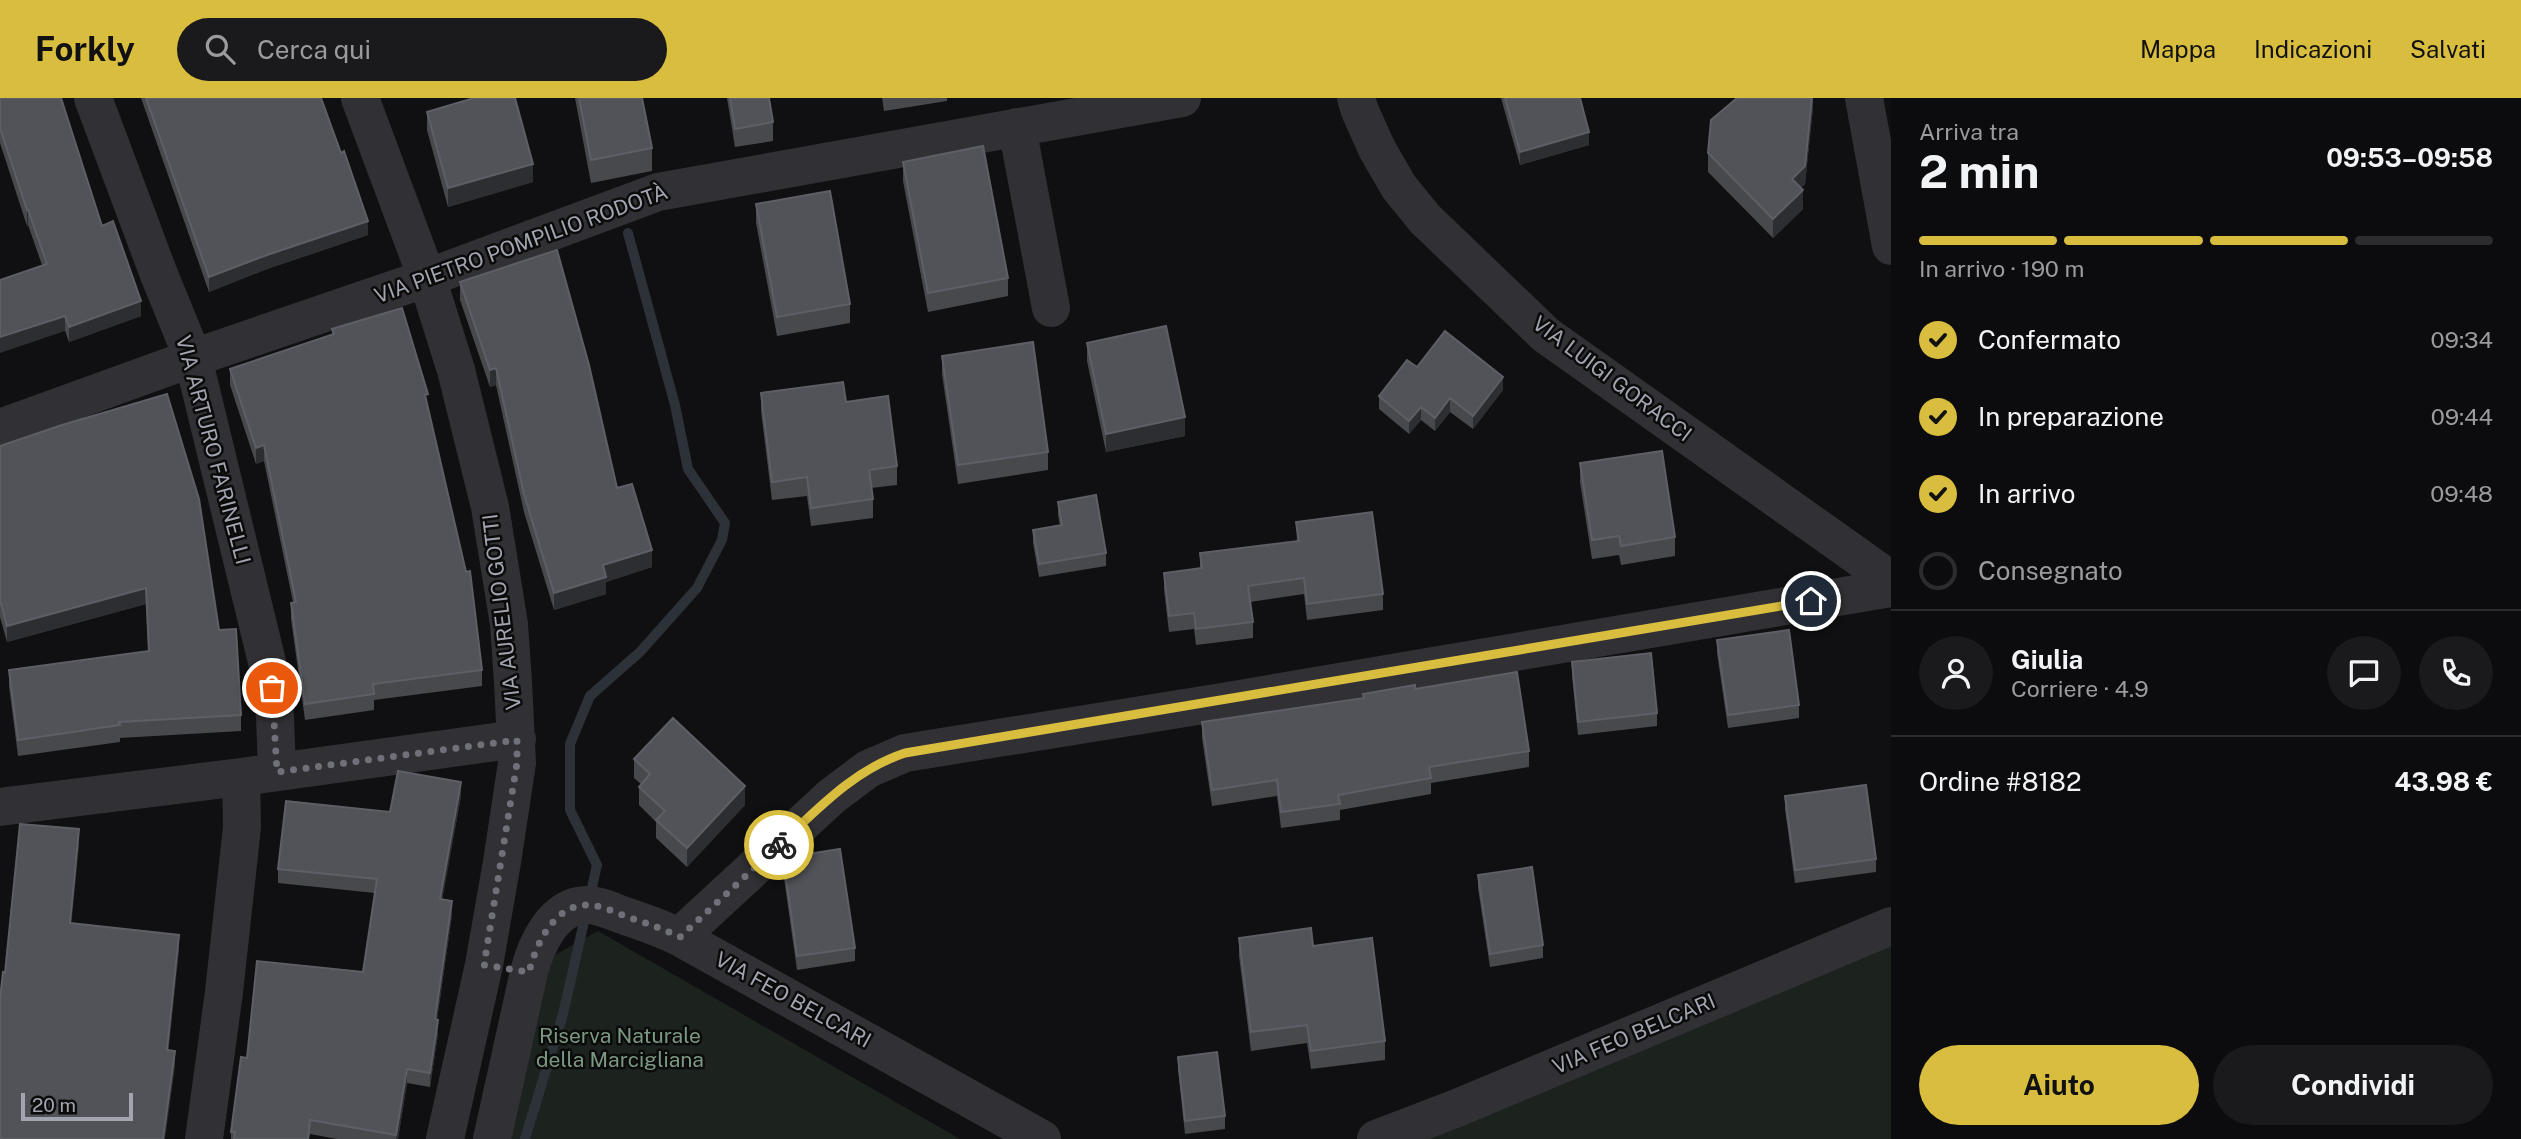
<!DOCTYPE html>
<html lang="it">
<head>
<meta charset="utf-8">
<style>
  body { margin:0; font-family:"Public Sans",sans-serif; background:#1a191b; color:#f1f3f6; height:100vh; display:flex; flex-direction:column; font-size:26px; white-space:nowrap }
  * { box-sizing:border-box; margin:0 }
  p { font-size:23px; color:#9a9b9d }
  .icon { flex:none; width:38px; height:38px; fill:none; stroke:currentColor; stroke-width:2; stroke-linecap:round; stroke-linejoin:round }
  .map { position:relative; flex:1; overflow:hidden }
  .details { display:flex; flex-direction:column; background:#0c0b0d; width:630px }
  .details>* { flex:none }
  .scale { position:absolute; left:21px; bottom:18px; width:112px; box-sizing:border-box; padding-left:7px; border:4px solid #a2a4b0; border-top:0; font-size:19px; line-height:24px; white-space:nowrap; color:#a2a4b0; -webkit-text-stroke:5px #0b0b0b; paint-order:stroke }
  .pin { position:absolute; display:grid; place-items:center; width:60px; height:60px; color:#fff; margin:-30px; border:4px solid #fff; border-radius:50%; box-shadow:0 2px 7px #0007 }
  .courier { position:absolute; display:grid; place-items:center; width:70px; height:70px; margin:-35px; border:5px solid #d9bd3f; border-radius:50%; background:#fff; color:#222; box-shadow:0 2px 9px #0007 }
  .summary em { font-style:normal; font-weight:700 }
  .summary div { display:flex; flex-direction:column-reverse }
  .summary { display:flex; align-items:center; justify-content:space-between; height:119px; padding:0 28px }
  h1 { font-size:46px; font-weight:700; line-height:52px }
  .bar { display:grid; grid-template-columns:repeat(4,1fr); gap:10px 7px; align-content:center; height:84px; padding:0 28px }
  .bar i { height:9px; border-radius:5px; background:#2c2b2e }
  .bar .selected { background:#d9bd3f }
  .bar p { grid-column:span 4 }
  .line { display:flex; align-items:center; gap:18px; padding:0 28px; border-top:2px solid #2c2b2e }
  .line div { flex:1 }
  .round { display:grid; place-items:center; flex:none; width:74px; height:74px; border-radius:37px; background:#1a191b }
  ol { padding:0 28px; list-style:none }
  li { display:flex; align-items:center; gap:21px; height:77px }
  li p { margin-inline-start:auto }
  li .icon { padding:7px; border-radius:50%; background:#d9bd3f; color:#111; stroke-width:4 }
  li:last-child { color:#9a9b9d }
  li i { width:38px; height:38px; border:4px solid #2c2b2e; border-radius:50% }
  .cta { display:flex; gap:14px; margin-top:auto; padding:14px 28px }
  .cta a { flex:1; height:80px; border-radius:42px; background:#d9bd3f; color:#111; font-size:28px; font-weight:700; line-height:80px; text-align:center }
  .cta a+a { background:#1a191b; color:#f1f3f6 }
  header { display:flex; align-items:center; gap:42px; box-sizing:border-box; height:98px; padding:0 35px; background:#d9bd3f; color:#111 }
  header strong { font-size:33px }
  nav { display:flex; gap:38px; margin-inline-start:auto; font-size:24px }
  .search { width:490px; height:63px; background:#1a191b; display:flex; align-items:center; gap:18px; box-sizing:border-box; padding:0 24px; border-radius:38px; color:#9a9b9d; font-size:26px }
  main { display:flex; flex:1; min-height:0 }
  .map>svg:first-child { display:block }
  .green { fill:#1c231e }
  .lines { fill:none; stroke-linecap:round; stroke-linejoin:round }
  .stream { stroke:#2d3239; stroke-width:10 }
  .minor { stroke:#313135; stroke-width:38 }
  .wall { fill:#48494d }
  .shaded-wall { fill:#2d2e31 }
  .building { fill:#515358; stroke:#5e5f66; stroke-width:2 }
  .done { stroke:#6f7078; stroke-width:7; stroke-dasharray:0 12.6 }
  .route { stroke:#d9bd3f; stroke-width:9 }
  .labels { text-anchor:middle; stroke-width:5; stroke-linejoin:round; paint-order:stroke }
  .street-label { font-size:21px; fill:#a2a4b0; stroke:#0b0b0b }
  .park-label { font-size:21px; fill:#7b9982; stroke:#0b0b0b }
</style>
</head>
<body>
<header>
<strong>Forkly</strong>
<div class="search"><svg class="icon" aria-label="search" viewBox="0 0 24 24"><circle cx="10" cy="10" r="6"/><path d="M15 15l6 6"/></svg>Cerca qui</div>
<nav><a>Mappa</a><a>Indicazioni</a><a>Salvati</a></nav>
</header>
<main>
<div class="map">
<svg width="1891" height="1041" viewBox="0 0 1891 1041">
  <rect width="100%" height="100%" fill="#100f11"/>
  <path class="green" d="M 1891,821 L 1891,1041 L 1385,1041 Z
    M 598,833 L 960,1041 L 503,1041 L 553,858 Z"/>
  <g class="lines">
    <path class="stream" d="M 525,1041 L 563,916 L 597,767 L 570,712 L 570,646 L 590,598 L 640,554 L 697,490 L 722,442 L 725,425 L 688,371 L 675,307 L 628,135"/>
    <path class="minor" d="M 93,0 L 158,174 L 193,260 L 267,564 L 275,618 L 277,674
      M 360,0 L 427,180 L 456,272 L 490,409 L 509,526 L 513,584 L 517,665 L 502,764 L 484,867 L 445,1041
      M 1356,0 L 1360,13 L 1377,51 L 1399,89 L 1425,121 L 1546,237 L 1891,482
      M 1864,0 L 1891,148
      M 1017,29 L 1051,210
      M 0,330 L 193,260 L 427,180 L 658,94 L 1182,0
      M 0,709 L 241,679 L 517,641
      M 679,839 L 832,698 L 868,671 L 905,655 L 1222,604 L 1891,490
      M 204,1041 L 224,894 L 242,729 L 241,679
      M 492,1041 L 529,874 C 536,847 553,808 586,807 C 599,806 615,815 628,819 C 646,825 663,831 679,839 L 1042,1041
      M 1376,1041 L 1457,1010 L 1891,828"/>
  </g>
  <path class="wall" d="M 0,0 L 102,128 L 141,218 L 69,244 L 28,127 L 27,128 L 0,45 Z
    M 141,0 L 321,0 L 368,137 L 267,171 L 209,194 Z
    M 575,0 L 642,0 L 652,50 L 652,73 L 591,85 Z
    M 727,0 L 769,0 L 773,24 L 773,43 L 735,49 Z
    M 882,0 L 947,0 L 947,3 L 884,13 Z
    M 1501,0 L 1580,0 L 1589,47 L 1520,67 Z
    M 1813,0 L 1813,10 L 1805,86 L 1801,90 L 1803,111 L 1773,140 L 1708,74 L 1708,55 Z
    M 427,14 L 533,84 L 448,109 L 427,32 Z
    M 903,64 L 1008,180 L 1008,198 L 928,214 L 903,83 Z
    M 756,106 L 850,206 L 850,225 L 777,238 L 756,125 Z
    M 460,184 L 617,390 L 652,469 L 606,484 L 606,496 L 554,512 L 524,414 L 496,287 L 490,289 L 460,202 Z
    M 332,231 L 428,308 L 482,572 L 482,588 L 374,602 L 374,612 L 305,622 L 291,521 L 291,505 L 293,504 L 264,363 L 256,366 L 230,287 L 230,271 L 332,236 Z
    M 1087,245 L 1185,338 L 1106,354 L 1087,263 Z
    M 942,258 L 1048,354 L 1048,372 L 958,386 L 942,276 Z
    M 1417,269 L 1503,292 L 1473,331 L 1450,314 L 1435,333 L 1421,322 L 1409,336 L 1379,311 L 1379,298 Z
    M 761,295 L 846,304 L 897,368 L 897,387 L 871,390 L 873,401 L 873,420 L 811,428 L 807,398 L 772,402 L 761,313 Z
    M 0,348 L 219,532 L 241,617 L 241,633 L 120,640 L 120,644 L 18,658 L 9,588 L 9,572 L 148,553 L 146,506 L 7,544 L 0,519 Z
    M 1580,365 L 1675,439 L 1675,458 L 1621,467 L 1619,457 L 1592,461 L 1580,384 Z
    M 1058,404 L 1106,455 L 1106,468 L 1039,479 L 1033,445 L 1033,432 L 1060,428 L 1058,417 Z
    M 1296,424 L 1383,496 L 1383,512 L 1307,522 L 1304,496 L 1250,504 L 1253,524 L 1253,540 L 1196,547 L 1194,531 L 1169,534 L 1164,491 L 1164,475 L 1200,470 L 1200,455 L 1297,444 Z
    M 1717,542 L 1799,607 L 1799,620 L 1728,630 L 1717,555 Z
    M 1572,564 L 1657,615 L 1657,628 L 1578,637 L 1572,577 Z
    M 1415,591 L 1529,653 L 1529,669 L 1431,685 L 1431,696 L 1340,712 L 1340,722 L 1281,730 L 1277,698 L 1212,708 L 1202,640 L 1202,624 L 1363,601 L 1363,596 Z
    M 634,661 L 745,707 L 687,769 L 656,740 L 656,724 L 639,707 L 639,689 L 641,686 L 634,680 Z
    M 461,698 L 442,801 L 452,817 L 437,922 L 438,936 L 430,989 L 407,985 L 398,1041 L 337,1041 L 310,1036 L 309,1041 L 231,1041 L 231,1034 L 247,960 L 363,874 L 375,795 L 278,785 L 278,771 L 390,714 Z
    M 1785,698 L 1876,761 L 1876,774 L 1795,785 L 1785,711 Z
    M 783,760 L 855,850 L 855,863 L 797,872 L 783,773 Z
    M 1478,777 L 1543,847 L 1543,860 L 1490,869 L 1478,790 Z
    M 1239,840 L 1313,848 L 1385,943 L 1385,962 L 1311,971 L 1307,945 L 1251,953 L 1239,858 Z
    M 1178,959 L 1225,1018 L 1225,1031 L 1185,1036 L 1178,972 Z"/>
  <path class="shaded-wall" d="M 1812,0 L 1813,0 L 1813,10 L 1805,86 L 1792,100 L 1792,81 Z
    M 1589,34 L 1589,47 L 1520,67 L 1520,54 Z
    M 533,66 L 533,84 L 448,109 L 448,90 Z
    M 1803,92 L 1803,111 L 1773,140 L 1773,121 Z
    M 27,112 L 28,112 L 28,127 L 27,128 Z
    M 368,123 L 368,137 L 267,171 L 209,194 L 209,179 L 267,157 Z
    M 141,203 L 141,218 L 69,244 L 69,229 Z
    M 65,218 L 65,233 L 0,255 L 0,239 Z
    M 496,270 L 496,287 L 490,289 L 490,272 Z
    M 1503,279 L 1503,292 L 1473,331 L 1473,318 Z
    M 1450,300 L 1450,314 L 1435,333 L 1435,320 Z
    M 1421,309 L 1421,322 L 1409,336 L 1409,323 Z
    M 1185,319 L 1185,338 L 1106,354 L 1106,336 Z
    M 264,347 L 264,363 L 256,366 L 256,350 Z
    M 652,452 L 652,469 L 606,484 L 606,496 L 554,512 L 554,495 L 603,467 Z
    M 146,490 L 146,506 L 7,544 L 7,528 Z
    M 461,684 L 461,698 L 440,815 L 440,801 Z
    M 745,688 L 745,707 L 687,769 L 687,750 Z
    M 79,731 L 79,748 L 70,841 L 70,825 Z
    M 452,803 L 452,817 L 435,935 L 435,921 Z
    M 179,837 L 179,853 L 167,968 L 167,952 Z
    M 438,922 L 438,936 L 430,989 L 430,975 Z
    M 175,953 L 175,969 L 165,1041 L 163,1041 Z
    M 407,971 L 407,985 L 398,1041 L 396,1041 Z"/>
  <path class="building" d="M 0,0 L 61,0 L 102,128 L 113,123 L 141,203 L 69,229 L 65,218 L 0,239 L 0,182 L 47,166 L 28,112 L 27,112 L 0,30 Z
    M 146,0 L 321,0 L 341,55 L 344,53 L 368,123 L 267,157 L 209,179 Z
    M 474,0 L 515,0 L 533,66 L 448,90 L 427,14 Z
    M 579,0 L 642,0 L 652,50 L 591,62 Z
    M 730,0 L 769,0 L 773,24 L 735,31 Z
    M 1505,0 L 1580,0 L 1589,34 L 1520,54 Z
    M 1737,0 L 1812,0 L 1805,68 L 1792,81 L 1803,92 L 1773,121 L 1708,55 L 1711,22 Z
    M 983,48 L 1008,180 L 928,195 L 903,64 Z
    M 830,93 L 850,206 L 777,219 L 756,106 Z
    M 557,152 L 589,267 L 617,390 L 632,386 L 652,452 L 603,467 L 606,479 L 554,495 L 524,396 L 496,270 L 490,272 L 460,184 Z
    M 402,210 L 428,296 L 425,297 L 466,474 L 470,473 L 482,572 L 373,586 L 374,596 L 305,606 L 291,505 L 296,504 L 264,347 L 256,350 L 230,271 L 334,236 L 332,231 Z
    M 1166,228 L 1185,319 L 1106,336 L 1087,245 Z
    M 1445,233 L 1503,279 L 1473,318 L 1450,300 L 1435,320 L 1421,309 L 1409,323 L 1379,298 L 1407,262 L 1417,269 Z
    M 1033,244 L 1048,354 L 958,367 L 942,258 Z
    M 843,284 L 846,304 L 888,298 L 897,368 L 869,372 L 873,401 L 811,410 L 807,379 L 772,384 L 761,295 Z
    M 167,296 L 199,401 L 219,532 L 236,531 L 241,617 L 119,624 L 120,627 L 18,642 L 9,572 L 149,553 L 146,490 L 7,528 L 0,502 L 0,348 L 62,327 Z
    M 1662,353 L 1675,439 L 1621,448 L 1619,438 L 1592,442 L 1580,365 Z
    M 1096,397 L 1106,455 L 1039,466 L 1033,432 L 1062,427 L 1058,404 Z
    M 1372,414 L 1383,496 L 1307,506 L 1304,480 L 1248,488 L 1253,524 L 1196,531 L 1194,515 L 1169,518 L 1164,475 L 1202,470 L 1200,455 L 1299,443 L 1296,424 Z
    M 1789,532 L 1799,607 L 1728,617 L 1717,542 Z
    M 1651,555 L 1657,615 L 1578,624 L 1572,564 Z
    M 1517,574 L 1529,653 L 1429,669 L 1431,680 L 1338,697 L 1340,706 L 1281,714 L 1277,682 L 1212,692 L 1202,624 L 1364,600 L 1363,596 L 1415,587 L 1415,591 Z
    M 673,620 L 745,688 L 687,750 L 656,722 L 665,713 L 639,689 L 650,676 L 634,661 Z
    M 398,673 L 461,684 L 440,801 L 452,803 L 435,921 L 438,922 L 430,975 L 407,971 L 396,1037 L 310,1022 L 308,1041 L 234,1041 L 235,1034 L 231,1034 L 241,959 L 247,960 L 257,863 L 363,874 L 377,781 L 278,771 L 286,703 L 390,714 Z
    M 1866,687 L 1876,761 L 1795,772 L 1785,698 Z
    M 20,726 L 79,731 L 70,825 L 179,837 L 167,952 L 175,953 L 163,1041 L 0,1041 L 0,901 L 3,874 L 5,875 Z
    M 840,751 L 855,850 L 797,858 L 783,760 Z
    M 1532,769 L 1543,847 L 1490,856 L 1478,777 Z
    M 1311,830 L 1313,848 L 1372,840 L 1385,943 L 1311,953 L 1307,927 L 1251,934 L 1239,840 Z
    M 1217,954 L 1225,1018 L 1185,1023 L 1178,959 Z"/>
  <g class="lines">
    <path class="done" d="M 272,590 L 277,674 L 517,642 L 517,665 L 484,867 L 529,874 C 536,847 553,808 586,807 C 600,806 615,815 628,819 C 646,825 663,831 680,839 L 779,747"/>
    <path class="route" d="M 779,747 C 817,712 853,672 905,655 L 1811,503"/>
  </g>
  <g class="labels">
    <g class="street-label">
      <text transform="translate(521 146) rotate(-20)" y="7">VIA PIETRO POMPILIO RODOTÀ</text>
      <text transform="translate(1612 281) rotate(37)" y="7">VIA LUIGI GORACCI</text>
      <text transform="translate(213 352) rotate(75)" y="7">VIA ARTURO FARINELLI</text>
      <text transform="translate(502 514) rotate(-97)" y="7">VIA AURELIO GOTTI</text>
      <text transform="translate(793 902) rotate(29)" y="7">VIA FEO BELCARI</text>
      <text transform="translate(1634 936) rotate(-23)" y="7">VIA FEO BELCARI</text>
    </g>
    <g class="park-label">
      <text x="620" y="945">Riserva Naturale<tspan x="620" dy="24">della Marcigliana</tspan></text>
    </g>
  </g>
</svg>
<div class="scale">20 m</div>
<div class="pin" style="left:272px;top:590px;background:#ea580c"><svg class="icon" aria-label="bag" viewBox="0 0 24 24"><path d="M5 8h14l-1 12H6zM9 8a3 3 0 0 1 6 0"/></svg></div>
<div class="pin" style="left:1811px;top:503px;background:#1f2937"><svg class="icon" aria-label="home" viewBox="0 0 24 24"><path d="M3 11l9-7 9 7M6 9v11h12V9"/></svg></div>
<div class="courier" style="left:779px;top:747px"><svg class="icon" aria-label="bike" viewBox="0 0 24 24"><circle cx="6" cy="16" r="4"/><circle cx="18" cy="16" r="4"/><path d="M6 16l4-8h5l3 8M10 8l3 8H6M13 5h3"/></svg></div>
</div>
<section class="details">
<div class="summary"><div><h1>2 min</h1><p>Arriva tra</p></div><em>09:53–09:58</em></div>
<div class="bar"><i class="selected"></i><i class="selected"></i><i class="selected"></i><i></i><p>In arrivo · 190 m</p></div>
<ol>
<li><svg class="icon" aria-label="check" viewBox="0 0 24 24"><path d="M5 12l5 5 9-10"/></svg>Confermato<p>09:34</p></li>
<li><svg class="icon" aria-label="check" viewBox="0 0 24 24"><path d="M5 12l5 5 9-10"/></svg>In preparazione<p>09:44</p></li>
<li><svg class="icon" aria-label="check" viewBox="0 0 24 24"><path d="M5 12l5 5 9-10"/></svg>In arrivo<p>09:48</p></li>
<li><i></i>Consegnato</li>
</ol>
<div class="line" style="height:126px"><a class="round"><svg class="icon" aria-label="person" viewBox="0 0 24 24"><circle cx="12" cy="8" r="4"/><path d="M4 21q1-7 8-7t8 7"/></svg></a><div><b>Giulia</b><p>Corriere · 4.9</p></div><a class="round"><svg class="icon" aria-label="chat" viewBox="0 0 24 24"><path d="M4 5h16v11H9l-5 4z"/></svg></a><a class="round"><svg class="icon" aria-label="phone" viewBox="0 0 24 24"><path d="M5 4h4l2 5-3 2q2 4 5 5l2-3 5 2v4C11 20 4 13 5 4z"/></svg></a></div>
<div class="line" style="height:91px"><div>Ordine #8182</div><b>43.98 €</b></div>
<div class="cta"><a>Aiuto</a><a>Condividi</a></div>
</section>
</main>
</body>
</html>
